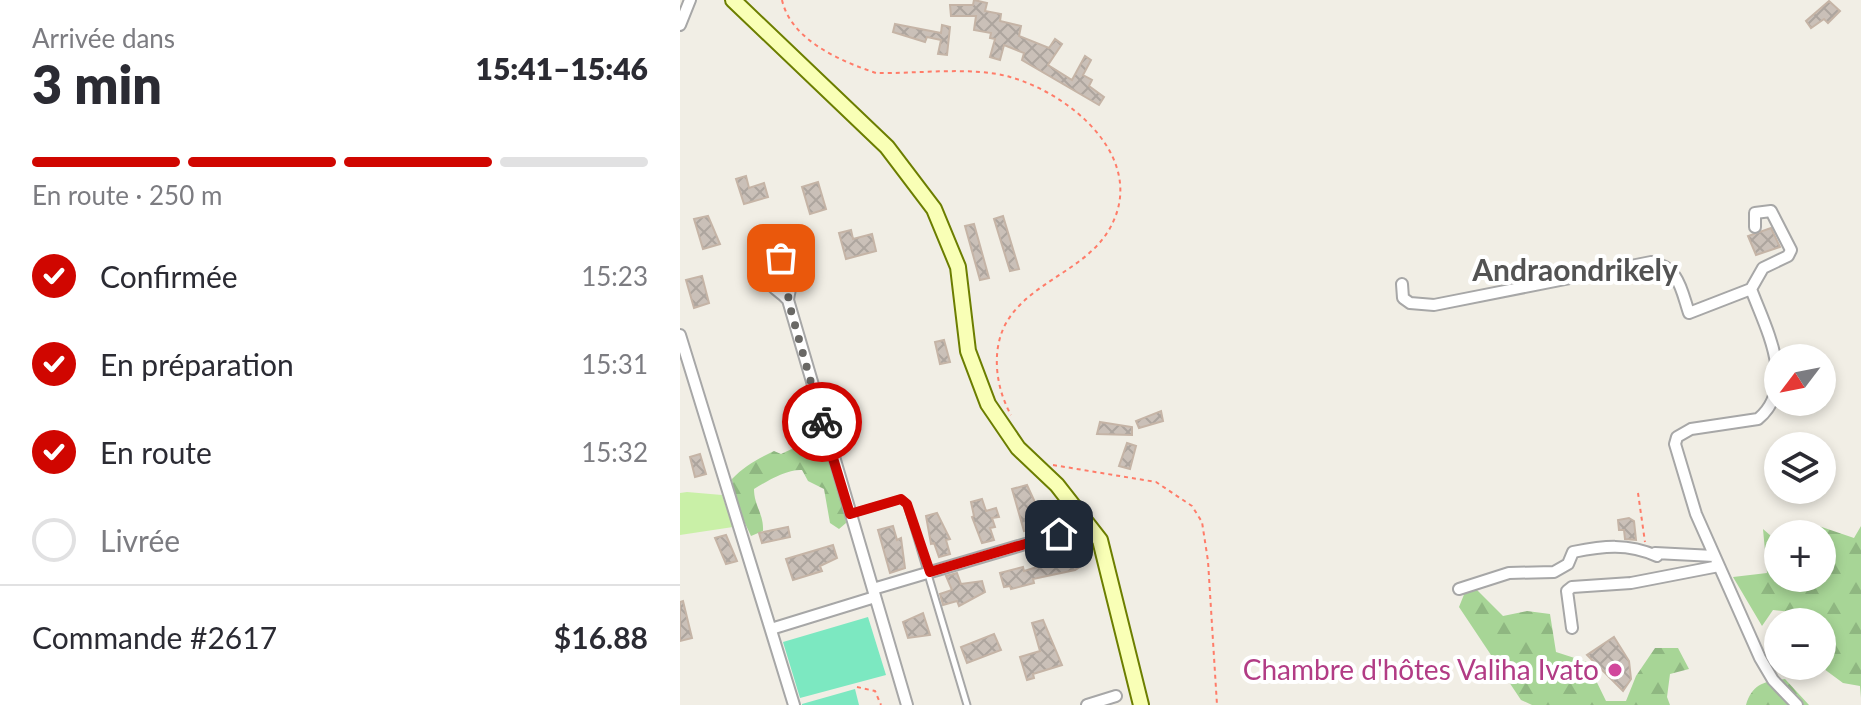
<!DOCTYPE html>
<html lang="fr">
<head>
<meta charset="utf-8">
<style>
  body { margin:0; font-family:Lato,sans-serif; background:#f2f2f3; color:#2b2b33; height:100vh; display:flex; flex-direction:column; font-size:30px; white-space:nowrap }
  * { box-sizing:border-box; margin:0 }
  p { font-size:26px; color:#7c7c81 }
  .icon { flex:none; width:44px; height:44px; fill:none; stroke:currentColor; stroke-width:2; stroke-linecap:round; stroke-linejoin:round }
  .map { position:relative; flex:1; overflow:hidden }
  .sheet { display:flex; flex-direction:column; background:#fff; width:680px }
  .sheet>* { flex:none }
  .needle { width:52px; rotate:238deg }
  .tools { position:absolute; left:1084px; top:344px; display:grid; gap:16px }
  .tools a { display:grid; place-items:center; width:72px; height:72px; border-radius:50%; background:#fff; box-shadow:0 4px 12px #0003; font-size:40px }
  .pin { position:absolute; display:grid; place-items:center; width:68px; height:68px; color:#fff; margin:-34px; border-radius:16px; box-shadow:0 4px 12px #0006 }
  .courier { position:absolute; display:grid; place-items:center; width:80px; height:80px; margin:-40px; border:6px solid #d00600; border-radius:50%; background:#fff; color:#222; box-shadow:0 2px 10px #0007 }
  .overview em { font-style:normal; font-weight:800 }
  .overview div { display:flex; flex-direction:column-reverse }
  .overview { display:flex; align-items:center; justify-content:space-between; height:136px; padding:0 32px }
  h1 { font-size:52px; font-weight:800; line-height:60px }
  .bar { display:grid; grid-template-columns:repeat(4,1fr); gap:12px 8px; align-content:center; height:96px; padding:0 32px }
  .bar i { height:10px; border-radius:6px; background:#e1e1e2 }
  .bar .selected { background:#d00600 }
  .bar p { grid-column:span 4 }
  .line { display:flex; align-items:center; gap:20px; padding:0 32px; border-top:2px solid #e1e1e2 }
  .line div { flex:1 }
  ol { padding:0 32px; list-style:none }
  li { display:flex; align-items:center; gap:24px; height:88px }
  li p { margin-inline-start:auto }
  li .icon { padding:8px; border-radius:50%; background:#d00600; color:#fff; stroke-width:4 }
  li:last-child { color:#7c7c81 }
  li i { width:44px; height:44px; border:4px solid #e1e1e2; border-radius:50% }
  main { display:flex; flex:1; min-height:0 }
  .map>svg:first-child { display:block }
  .grass { fill:#c9f0a7 }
  .forest { fill:url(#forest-firs) }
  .pitch { fill:#7ce8c1 }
  .building { fill:url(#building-cross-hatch); stroke:#c5b4a6; stroke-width:2 }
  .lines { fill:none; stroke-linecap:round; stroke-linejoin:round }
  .service-casing { stroke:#a7a7a7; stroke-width:9 }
  .minor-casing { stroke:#a7a7a7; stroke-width:14 }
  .secondary-casing { stroke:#6c7e00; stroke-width:18 }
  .path { stroke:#ff7c69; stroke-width:2; stroke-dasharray:4 4; stroke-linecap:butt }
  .service { stroke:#fff; stroke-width:5 }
  .minor { stroke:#fff; stroke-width:10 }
  .secondary { stroke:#f9ffb6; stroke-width:14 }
  .done { stroke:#696865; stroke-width:8; stroke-dasharray:0 14.4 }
  .route { stroke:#d00600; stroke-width:10 }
  .hotel-dot { fill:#d1479c; stroke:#fff; stroke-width:3 }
  .labels { text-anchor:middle; stroke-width:8; stroke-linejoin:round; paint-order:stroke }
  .hotel-label { font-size:28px; fill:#b23c85; stroke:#fff; text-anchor:end }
  .neighbourhood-label { font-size:30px; font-weight:bold; fill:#535353; stroke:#fff }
</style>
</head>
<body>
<main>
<section class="sheet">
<div class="overview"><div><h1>3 min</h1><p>Arrivée dans</p></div><em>15:41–15:46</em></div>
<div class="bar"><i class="selected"></i><i class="selected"></i><i class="selected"></i><i></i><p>En route · 250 m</p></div>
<ol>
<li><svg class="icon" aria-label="check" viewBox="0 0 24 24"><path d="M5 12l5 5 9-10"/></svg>Confirmée<p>15:23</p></li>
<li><svg class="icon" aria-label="check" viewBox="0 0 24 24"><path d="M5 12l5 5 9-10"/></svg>En préparation<p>15:31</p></li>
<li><svg class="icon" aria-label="check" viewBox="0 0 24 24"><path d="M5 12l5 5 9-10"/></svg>En route<p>15:32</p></li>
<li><i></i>Livrée</li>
</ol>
<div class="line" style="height:104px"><div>Commande #2617</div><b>$16.88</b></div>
</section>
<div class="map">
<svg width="1181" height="705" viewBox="0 0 1181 705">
  <defs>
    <pattern id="forest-firs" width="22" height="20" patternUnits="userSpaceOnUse" patternTransform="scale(2)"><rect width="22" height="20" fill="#a7d596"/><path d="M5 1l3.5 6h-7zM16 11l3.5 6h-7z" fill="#8fb781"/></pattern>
    <pattern id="building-cross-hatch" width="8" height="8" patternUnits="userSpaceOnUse" patternTransform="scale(2)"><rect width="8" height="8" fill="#cac0b8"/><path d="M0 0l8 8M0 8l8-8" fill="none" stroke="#ada59e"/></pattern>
  </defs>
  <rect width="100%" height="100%" fill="#f1eee5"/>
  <path class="grass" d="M 7,492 L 42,495 L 53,527 L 0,535 L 0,493 Z"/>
  <path class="forest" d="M 127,442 C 156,450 164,496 166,523 L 159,529 L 150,523 L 144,489 L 128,481 L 122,470 C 107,469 87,481 74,489 C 74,506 84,514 83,531 L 71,536 L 54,500 L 52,479 C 64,466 79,458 94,451 L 101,454 Z
    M 1130,523 L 1174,538 L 1181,526 L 1181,698 L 1180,686 L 1163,683 L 1140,666 L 1142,622 L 1114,622 L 1111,612 L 1093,610 L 1082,626 L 1053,577 L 1087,573 L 1083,529 L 1098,542 L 1098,578 L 1142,578 L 1142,534 L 1109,534 L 1109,526 Z
    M 789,582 L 823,616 L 847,611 L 870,614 L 876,652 L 907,662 L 926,701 L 946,701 L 956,676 L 975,648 L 998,648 L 1009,669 L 990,674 L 987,697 L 990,705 L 852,705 L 841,700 L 779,607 Z
    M 1105,679 L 1129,705 L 1066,705 C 1072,684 1085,681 1105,679 Z"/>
  <path class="pitch" d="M 188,617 L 206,675 L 120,698 L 103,642 Z
    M 175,689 L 179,705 L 122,705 L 122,704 Z"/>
  <path class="building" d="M 294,0 L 307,3 L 305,11 L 321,14 L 320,21 L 341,26 L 339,36 L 369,48 L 375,39 L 382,44 L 368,65 L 392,80 L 405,56 L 411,60 L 403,75 L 412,80 L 409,86 L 424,97 L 419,105 L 342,60 L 344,53 L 324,45 L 320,60 L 310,57 L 315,39 L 310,38 L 311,33 L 294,30 L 296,16 L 271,16 L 270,5 L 293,5 Z
    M 1149,1 L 1160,11 L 1148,23 L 1144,19 L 1131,28 L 1126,21 Z
    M 215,24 L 261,33 L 262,25 L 270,27 L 267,55 L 258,54 L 261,40 L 247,37 L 245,42 L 213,32 Z
    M 66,176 L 69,188 L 84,183 L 88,197 L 64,204 L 56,179 Z
    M 138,182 L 146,209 L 130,214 L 122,187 Z
    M 28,216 L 40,244 L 23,249 L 14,219 Z
    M 323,216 L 339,269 L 330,271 L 314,219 Z
    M 294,224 L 309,278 L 300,280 L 285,226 Z
    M 1091,228 L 1100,247 L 1076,255 L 1068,236 Z
    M 171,230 L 173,239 L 192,234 L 196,251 L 166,259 L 159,233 Z
    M 22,276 L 29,303 L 14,308 L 6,280 Z
    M 264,340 L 270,362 L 260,364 L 255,342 Z
    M 481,411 L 483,421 L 459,428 L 456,421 Z
    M 420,422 L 452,427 L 452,435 L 417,434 Z
    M 447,443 L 456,446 L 450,469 L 439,466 Z
    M 20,454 L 26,474 L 15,477 L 10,457 Z
    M 347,485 L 359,511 L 355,512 L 359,527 L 344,531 L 332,489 Z
    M 302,499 L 306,511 L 316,508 L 319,517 L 312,518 L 315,527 L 310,528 L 314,540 L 302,543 L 292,517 L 294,516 L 291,502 Z
    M 257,513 L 270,539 L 266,540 L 270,554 L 259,557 L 254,543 L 251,544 L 246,516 Z
    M 949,518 L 954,521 L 956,540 L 945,539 L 944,530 L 939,530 L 938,520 Z
    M 213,526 L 217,540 L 221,538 L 225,568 L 210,573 L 198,530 Z
    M 108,527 L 110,537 L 82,543 L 79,533 Z
    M 46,535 L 57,561 L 46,564 L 35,538 Z
    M 153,545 L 157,558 L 140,566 L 142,571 L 113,580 L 106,559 Z
    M 397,555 L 401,566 L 395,570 L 353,579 L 354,583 L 331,589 L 330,586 L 324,587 L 320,573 L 343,567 L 344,571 Z
    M 277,573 L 281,584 L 302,581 L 305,592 L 279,606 L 277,601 L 263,605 L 260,594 L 272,590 L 266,576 Z
    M 3,601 L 12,638 L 0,641 L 0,602 Z
    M 243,613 L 250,635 L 228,638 L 223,622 Z
    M 363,620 L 382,665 L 353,674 L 354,678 L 347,680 L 340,657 L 360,651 L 352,623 Z
    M 314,634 L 321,650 L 287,663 L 281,647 Z
    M 934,637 L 949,661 L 951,679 L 943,691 L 907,655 Z"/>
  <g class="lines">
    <g class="service-casing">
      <path id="service" d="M 170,514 L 221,499 L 227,504 L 287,705"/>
    </g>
    <g class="minor-casing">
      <path id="minor" d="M 0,25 L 10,0
        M 722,284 L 723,298 L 730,303 L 754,305 L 971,262 C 999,267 1001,289 1009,313 L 1071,289 C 1085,327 1118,386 1078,419 L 1011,429 L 997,437 L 995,444 L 1016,514 L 1080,658 L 1093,680 L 1117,705
        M 1071,289 L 1083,268 L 1108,256 L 1111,250 L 1091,211 L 1075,213 L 1075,227
        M 108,300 C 94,285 89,291 86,267 L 94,258 L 105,261 C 117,277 110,283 108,300 L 227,705
        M 0,335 L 114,705
        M 975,553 L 1034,556
        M 193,589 L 379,534
        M 779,589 L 829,573 L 874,572 L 888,564 L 893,552 C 924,546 947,543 977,556
        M 892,628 L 887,591 L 892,587 L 951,583 L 1039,566
        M 91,629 L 195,597
        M 407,705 L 436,696"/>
    </g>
    <g class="secondary-casing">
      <path id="secondary" d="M 53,0 L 207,147 L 254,209 L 278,267 L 288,351 L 308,404 L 338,448 L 377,485 L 420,540 L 461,705"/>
    </g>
    <path class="path" d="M 102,0 C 111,40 160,61 196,73 C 236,74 292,66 330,77 C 394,95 472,163 427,233 C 402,272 345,284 324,327 C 311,355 317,390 331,415
      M 373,465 L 476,482 L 512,506 L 522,522 L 528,561 L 537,705
      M 958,493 L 965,542
      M 177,687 L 195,691 L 201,705"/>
    <use href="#service" class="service"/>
    <use href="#minor" class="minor"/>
    <use href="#secondary" class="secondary"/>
  </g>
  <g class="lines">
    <path class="done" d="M 101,258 C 118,272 110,282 108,300 L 142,422"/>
    <path class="route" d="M 142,422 L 170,514 L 221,499 L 227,504 L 250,572 L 379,534"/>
  </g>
  <circle class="hotel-dot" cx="935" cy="670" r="8"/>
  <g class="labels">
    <g class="hotel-label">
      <text x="919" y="680">Chambre d'hôtes Valiha Ivato</text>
    </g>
    <g class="neighbourhood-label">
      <text x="895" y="281">Andraondrikely</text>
    </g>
  </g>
</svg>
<div class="tools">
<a><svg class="needle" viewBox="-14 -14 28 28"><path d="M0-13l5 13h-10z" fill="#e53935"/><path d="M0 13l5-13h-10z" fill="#7c7c81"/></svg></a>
<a><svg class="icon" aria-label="layers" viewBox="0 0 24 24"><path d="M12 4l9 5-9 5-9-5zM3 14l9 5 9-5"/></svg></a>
<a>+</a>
<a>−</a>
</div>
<div class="pin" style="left:101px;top:258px;background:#ea580c"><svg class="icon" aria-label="bag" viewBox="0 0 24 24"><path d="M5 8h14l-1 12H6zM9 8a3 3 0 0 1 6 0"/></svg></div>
<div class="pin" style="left:379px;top:534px;background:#1f2937"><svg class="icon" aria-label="home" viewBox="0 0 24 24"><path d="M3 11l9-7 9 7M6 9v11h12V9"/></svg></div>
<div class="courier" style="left:142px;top:422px"><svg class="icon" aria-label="bike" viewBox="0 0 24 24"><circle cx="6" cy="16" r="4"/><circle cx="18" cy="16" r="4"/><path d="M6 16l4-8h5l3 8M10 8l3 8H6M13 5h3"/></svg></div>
</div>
</main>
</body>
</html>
